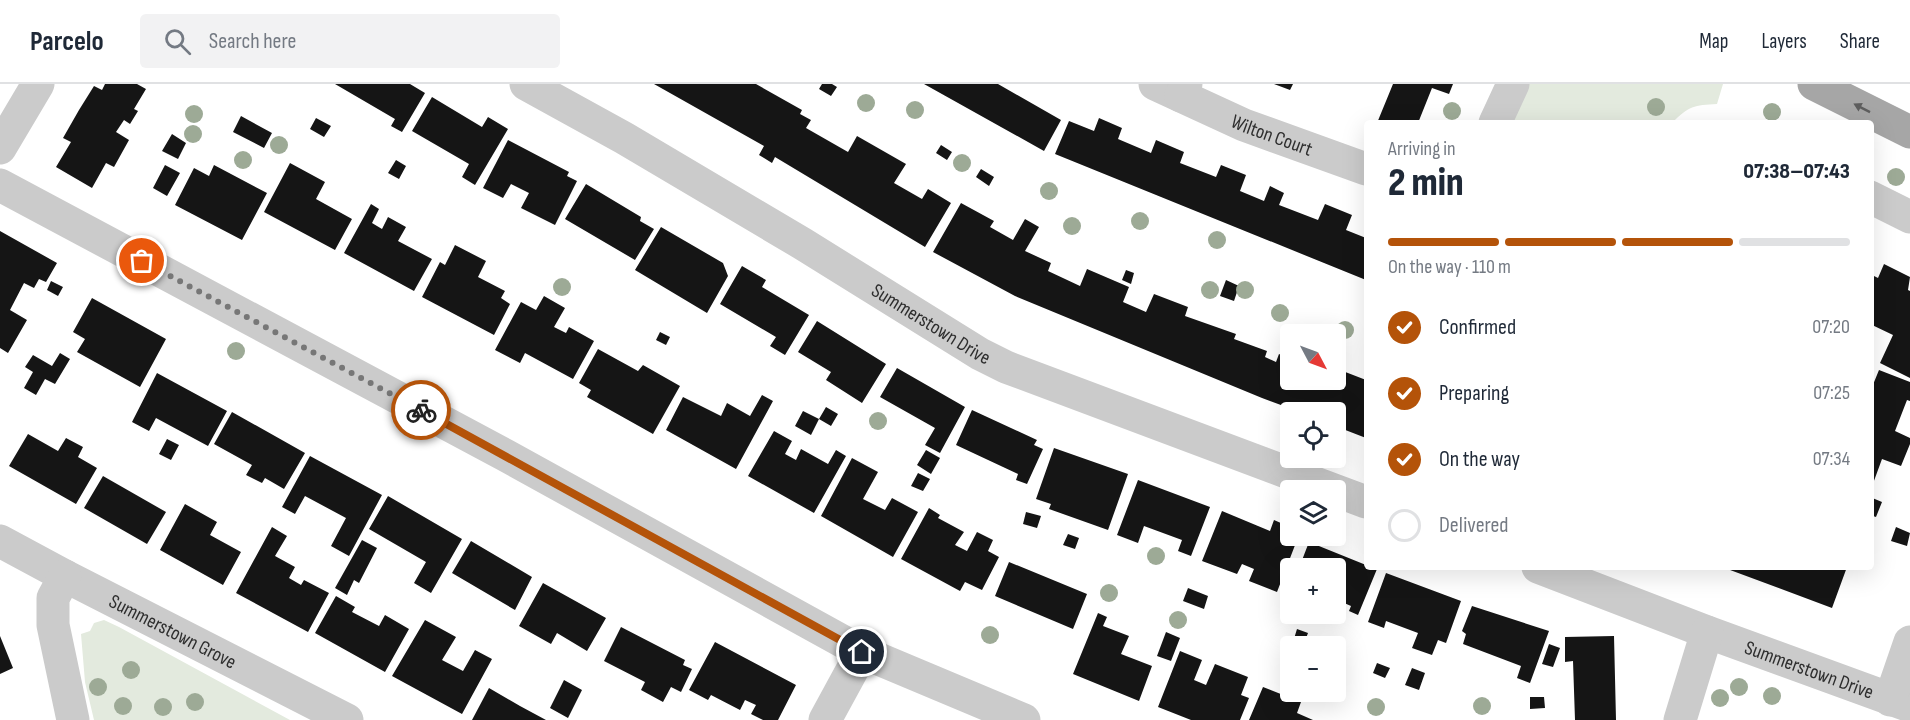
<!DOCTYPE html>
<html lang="en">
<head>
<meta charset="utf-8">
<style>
  body { margin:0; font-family:"Sofia Sans Condensed",sans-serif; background:#f2f2f3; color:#1f2937; height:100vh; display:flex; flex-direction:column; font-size:22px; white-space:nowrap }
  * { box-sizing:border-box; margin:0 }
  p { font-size:20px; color:#747a83 }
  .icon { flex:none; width:33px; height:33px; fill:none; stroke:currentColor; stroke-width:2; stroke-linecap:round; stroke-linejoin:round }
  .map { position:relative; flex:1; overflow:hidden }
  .drawer { position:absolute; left:1364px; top:36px; width:510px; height:450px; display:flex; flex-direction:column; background:#fff; border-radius:6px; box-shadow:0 6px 24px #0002 }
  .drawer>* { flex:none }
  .needle { width:39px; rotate:131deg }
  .controls { position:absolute; left:1280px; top:240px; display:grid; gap:12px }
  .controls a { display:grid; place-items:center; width:66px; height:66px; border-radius:6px; background:#fff; box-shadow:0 6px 24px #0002; font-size:30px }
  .pin { position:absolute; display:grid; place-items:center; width:51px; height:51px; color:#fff; margin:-26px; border:3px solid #fff; border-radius:50%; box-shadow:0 2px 6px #0007 }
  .courier { position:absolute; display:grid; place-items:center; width:60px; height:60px; margin:-30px; border:4px solid #b45309; border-radius:50%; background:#fff; color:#222; box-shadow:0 2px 8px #0007 }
  .head em { font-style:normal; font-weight:800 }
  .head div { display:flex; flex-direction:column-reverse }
  .head { display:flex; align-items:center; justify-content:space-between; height:102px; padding:0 24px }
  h1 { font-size:39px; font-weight:800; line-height:45px }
  .bar { display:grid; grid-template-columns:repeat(4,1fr); gap:9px 6px; align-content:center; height:72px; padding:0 24px }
  .bar i { height:8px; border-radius:4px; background:#e0e1e3 }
  .bar .selected { background:#b45309 }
  .bar p { grid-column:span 4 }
  ol { padding:0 24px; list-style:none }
  li { display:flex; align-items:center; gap:18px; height:66px }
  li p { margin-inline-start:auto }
  li .icon { padding:6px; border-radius:50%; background:#b45309; color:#fff; stroke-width:4 }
  li:last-child { color:#747a83 }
  li i { width:33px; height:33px; border:3px solid #e0e1e3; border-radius:50% }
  header { display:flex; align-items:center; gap:36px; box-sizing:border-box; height:84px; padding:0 30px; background:#fff; border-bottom:2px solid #e0e1e3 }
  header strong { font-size:28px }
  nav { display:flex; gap:33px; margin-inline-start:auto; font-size:21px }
  .search { width:420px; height:54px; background:#f2f2f3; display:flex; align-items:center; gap:15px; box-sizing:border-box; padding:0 21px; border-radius:6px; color:#747a83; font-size:22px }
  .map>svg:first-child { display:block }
  .green { fill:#e3eade }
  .building { fill:#151515 }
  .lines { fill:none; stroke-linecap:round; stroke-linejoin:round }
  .minor { stroke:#cbcbcb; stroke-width:33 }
  .major { stroke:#a6a6a6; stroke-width:33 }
  .tree { fill:#9daa96 }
  .oneway { fill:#5e5e5e }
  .done { stroke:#777; stroke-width:6; stroke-dasharray:0 10.8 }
  .route { stroke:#b45309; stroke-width:8 }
  .labels { text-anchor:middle; stroke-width:6; stroke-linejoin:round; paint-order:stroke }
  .street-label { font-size:20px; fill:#2e2e2e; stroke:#fff }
</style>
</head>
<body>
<header>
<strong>Parcelo</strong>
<div class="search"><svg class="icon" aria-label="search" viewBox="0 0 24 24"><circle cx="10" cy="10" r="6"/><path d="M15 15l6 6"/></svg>Search here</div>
<nav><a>Map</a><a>Layers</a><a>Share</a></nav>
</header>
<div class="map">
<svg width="1910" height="636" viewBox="0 0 1910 636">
  <rect width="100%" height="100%" fill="#fff"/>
  <path class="green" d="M 1526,0 L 1723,0 L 1717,20 C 1694,21 1689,22 1672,39 L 1511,39 Z
    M 104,536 L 119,543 L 290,636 L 94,636 L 85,598 L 81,550 L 90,547 L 94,539 Z"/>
  <path class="building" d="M 105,0 L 137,0 L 146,5 L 134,25 L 138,27 L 130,40 L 124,36 L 116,48 L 129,56 L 114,83 L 106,79 L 92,104 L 56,83 L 71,58 L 63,54 L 79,26 L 94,2 L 102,6 Z
    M 335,0 L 410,0 L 425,9 L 402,48 L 391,42 L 395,35 Z
    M 654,0 L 756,0 L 802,26 L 800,30 L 811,36 L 806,44 L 848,68 L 857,52 L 906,80 L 894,99 L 922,115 L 928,105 L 951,119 L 925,163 L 775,73 L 772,79 L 759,71 L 764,62 Z
    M 822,0 L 832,0 L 837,3 L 831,12 L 819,5 Z
    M 924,0 L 998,0 L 1061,36 L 1044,67 Z
    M 1274,0 L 1293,0 L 1290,6 Z
    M 1393,0 L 1453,0 L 1449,10 L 1432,4 L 1418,39 L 1377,39 Z
    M 432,13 L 482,43 L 488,33 L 508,45 L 475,101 L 462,93 L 469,80 L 412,47 Z
    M 241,32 L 272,49 L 264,64 L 233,48 Z
    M 316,34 L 331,42 L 324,53 L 310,45 Z
    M 1099,34 L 1122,44 L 1118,55 L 1151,69 L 1156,56 L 1184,68 L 1180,79 L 1216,93 L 1221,81 L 1246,91 L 1240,107 L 1264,117 L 1270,102 L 1284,109 L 1279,121 L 1318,136 L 1325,120 L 1352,131 L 1346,146 L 1366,154 L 1366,196 L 1055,70 L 1069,37 L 1094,47 Z
    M 172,50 L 186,59 L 178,75 L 162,67 Z
    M 508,56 L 569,88 L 567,92 L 577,97 L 555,141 L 521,124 L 529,109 L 511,100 L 503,114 L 483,104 Z
    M 941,61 L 952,68 L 947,76 L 936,69 Z
    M 396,76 L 406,82 L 399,95 L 388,89 Z
    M 290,79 L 325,98 L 316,115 L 352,135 L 335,166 L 264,128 Z
    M 165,81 L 180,89 L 167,112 L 153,104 Z
    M 214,81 L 267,109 L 242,156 L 175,121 L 194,84 L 209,92 Z
    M 981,85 L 994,93 L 989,102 L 976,93 Z
    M 586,100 L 641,133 L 640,137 L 654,145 L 635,176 L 565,135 Z
    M 961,119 L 994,137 L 990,143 L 1013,156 L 1025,135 L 1039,143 L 1025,167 L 1051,179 L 1048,187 L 1080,202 L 1087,185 L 1129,203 L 1123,218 L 1146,228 L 1154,210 L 1188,223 L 1185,232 L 1236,250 L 1234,255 L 1267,267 L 1265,273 L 1276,278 L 1279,270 L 1290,275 L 1290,296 L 1335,296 L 1335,284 L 1366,296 L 1366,354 L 1335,342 L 1335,328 L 1300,328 L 1262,314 L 1015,212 L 933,168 Z
    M 371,120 L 379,125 L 372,139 L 382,145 L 388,133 L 406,143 L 398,157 L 432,175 L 414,207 L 344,169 Z
    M 661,143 L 723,179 L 728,192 L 707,229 L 635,186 Z
    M 0,147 L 57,179 L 46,198 L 39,195 L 34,204 L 24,199 L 10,226 L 27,236 L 8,269 L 0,264 Z
    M 455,161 L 486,177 L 478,193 L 505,207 L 501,214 L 510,220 L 494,251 L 422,213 L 440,178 L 445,181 Z
    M 1884,180 L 1910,193 L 1908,206 L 1910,207 L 1910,294 L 1880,279 L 1893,251 L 1870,240 L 1870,190 L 1878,194 Z
    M 742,182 L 766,196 L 762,203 L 809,231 L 785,271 L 770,262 L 776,253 L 720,220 Z
    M 1126,186 L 1134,189 L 1131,200 L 1122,196 Z
    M 1226,196 L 1239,202 L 1234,217 L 1220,212 Z
    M 51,197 L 63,203 L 58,212 L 47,206 Z
    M 544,212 L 565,224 L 554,243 L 566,249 L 569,243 L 594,257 L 573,295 L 525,269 L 520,279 L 495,266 L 521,218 L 536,226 Z
    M 92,214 L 166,255 L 140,303 L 77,268 L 85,255 L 73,248 Z
    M 817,237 L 886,280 L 862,319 L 826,296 L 831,288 L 798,268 Z
    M 660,248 L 670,253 L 666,261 L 656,256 Z
    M 598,265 L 638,287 L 643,281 L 680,302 L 653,350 L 587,313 L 591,306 L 579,299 Z
    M 60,269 L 70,275 L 55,300 L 45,295 L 36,311 L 24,304 L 33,288 L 25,283 L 33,271 L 52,282 Z
    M 897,284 L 965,323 L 940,369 L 925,361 L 935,344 L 880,313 Z
    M 1879,286 L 1910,298 L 1910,317 L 1907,316 L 1895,347 L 1910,354 L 1910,360 L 1901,382 L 1882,375 L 1871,405 L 1870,308 Z
    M 157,289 L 227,327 L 208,362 L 156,334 L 149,347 L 132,338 Z
    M 762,311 L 773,317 L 736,385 L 666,346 L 683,313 L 721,332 L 727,319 L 750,332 Z
    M 826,323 L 838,330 L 831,342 L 819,335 L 811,351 L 795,342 L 803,327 L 819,335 Z
    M 972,326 L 1037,356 L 1034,361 L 1043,365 L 1027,400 L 1016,396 L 1018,390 L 956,361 Z
    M 232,328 L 305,369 L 284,405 L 265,394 L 262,399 L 246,391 L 252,381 L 214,360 Z
    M 774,347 L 792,357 L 785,370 L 796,376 L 801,365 L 828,380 L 836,366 L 846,372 L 814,429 L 748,392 Z
    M 28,350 L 58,367 L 66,354 L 83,363 L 78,373 L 97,384 L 76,420 L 9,382 Z
    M 167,355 L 179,361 L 171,376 L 159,370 Z
    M 1054,364 L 1128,390 L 1108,446 L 1049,425 L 1051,420 L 1036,415 Z
    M 926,366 L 940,374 L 931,390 L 917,381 Z
    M 310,372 L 382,411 L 349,472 L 331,462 L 346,434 L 305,412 L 295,430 L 282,423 Z
    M 852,374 L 878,388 L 863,415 L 885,426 L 892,414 L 918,428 L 893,473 L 821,432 Z
    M 918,389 L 930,395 L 923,407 L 911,402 Z
    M 103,392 L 166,428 L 147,460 L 84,424 Z
    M 1138,396 L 1210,423 L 1191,472 L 1178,467 L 1182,456 L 1144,442 L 1138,459 L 1117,451 Z
    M 388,412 L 462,455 L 431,509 L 414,499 L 426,478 L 369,445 Z
    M 1870,413 L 1882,418 L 1876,433 L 1870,431 Z
    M 185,420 L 217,438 L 210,451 L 241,468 L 223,501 L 160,466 Z
    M 929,424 L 940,431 L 938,434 L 964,448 L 955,461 L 967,467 L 977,448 L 993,456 L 988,467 L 999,473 L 982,506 L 965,498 L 960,507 L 901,475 Z
    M 1222,427 L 1270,447 L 1274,436 L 1290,443 L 1286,452 L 1297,456 L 1277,508 L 1249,497 L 1254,485 L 1242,480 L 1237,490 L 1202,477 Z
    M 1026,428 L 1041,432 L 1037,444 L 1023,440 Z
    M 272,443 L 287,452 L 275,472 L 295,483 L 289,494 L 301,501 L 304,496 L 329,509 L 308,548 L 236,509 Z
    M 1896,443 L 1910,449 L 1907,462 L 1891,457 Z
    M 1068,450 L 1079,454 L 1075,465 L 1063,461 Z
    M 362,456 L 377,464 L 359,499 L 354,496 L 347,511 L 335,504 Z
    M 471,457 L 532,493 L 515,526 L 452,489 Z
    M 1309,458 L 1366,481 L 1366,483 L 1377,485 L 1358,531 L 1349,527 L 1351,522 L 1335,515 L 1335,484 L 1299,484 Z
    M 1009,478 L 1087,510 L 1073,545 L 995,512 Z
    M 1722,483 L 1847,483 L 1832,524 Z
    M 1386,489 L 1461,517 L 1446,559 L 1438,556 L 1432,571 L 1412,564 L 1418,549 L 1386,537 L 1384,544 L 1368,538 Z
    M 543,499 L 606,534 L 587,567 L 557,549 L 551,560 L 519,542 Z
    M 1188,504 L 1208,512 L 1204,525 L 1183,517 Z
    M 336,512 L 355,523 L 352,528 L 379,542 L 385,531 L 409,545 L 385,588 L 315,549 Z
    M 1472,522 L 1549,547 L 1530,599 L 1517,594 L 1521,582 L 1463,560 L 1466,550 L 1462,547 Z
    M 1098,529 L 1107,533 L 1103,542 L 1129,552 L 1121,570 L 1152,582 L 1139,617 L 1073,590 Z
    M 425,536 L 456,553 L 442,576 L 463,587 L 475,566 L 492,575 L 462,630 L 392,592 Z
    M 621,543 L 685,576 L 683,581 L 692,585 L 681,608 L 671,603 L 663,618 L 641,606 L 645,598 L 604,577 Z
    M 1297,545 L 1308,549 L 1303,562 L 1293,558 Z
    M 1166,548 L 1180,554 L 1171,577 L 1157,572 Z
    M 0,552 L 13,584 L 0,590 Z
    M 1614,552 L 1616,636 L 1575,636 L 1573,577 L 1565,578 L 1565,553 Z
    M 715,558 L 796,601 L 778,636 L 763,636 L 751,630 L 756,621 L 745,616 L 740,626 L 711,611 L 708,616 L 689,606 Z
    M 1549,560 L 1560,564 L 1553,583 L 1542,580 Z
    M 1180,567 L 1202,576 L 1194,596 L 1206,601 L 1215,580 L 1248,593 L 1241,611 L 1249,614 L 1240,636 L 1191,636 L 1158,623 Z
    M 1377,579 L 1390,584 L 1385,594 L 1373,589 Z
    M 1412,584 L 1425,589 L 1419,606 L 1405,601 Z
    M 564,596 L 582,606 L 568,634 L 550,624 Z
    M 1263,603 L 1301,618 L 1297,629 L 1313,636 L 1249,636 Z
    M 489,604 L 520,622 L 546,636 L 472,636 Z
    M 1530,613 L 1544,613 L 1545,624 L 1530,625 Z"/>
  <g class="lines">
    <g class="minor">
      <path id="s1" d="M 526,0 L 624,54 L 803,160 L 980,270 L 1006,283 L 1366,418"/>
      <path d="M 1155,0 L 1181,12"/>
      <path id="s2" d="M 1186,0 L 1181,12 L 1244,41 L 1366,85"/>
      <path d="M 1495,39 L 1513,0"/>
      <path d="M 0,64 L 38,0"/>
      <path d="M 0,101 L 505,371 L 862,568 L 1024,636"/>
      <path d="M 1870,113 L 1910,133"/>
      <path id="s3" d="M 0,457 L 65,492 L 347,636"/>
      <path id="s4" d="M 1538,483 L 1707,548 L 1910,622"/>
      <path d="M 65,492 L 53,514 L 53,541 L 73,636"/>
      <path d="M 1890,616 L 1910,558"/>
      <path d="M 825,636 L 862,568"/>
      <path d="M 1680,636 L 1707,548"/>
    </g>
    <path class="major" d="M 1814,0 L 1910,48"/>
  </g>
  <g class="tree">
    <circle cx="866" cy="19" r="9"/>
    <circle cx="1656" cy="23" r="9"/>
    <circle cx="915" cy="26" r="9"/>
    <circle cx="1452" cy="27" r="9"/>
    <circle cx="1772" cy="28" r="9"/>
    <circle cx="194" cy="30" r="9"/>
    <circle cx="193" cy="50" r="9"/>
    <circle cx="279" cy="61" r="9"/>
    <circle cx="243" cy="76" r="9"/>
    <circle cx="962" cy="79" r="9"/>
    <circle cx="1896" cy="93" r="9"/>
    <circle cx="1049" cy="107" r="9"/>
    <circle cx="1140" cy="137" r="9"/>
    <circle cx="1072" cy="142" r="9"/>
    <circle cx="1217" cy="156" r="9"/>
    <circle cx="562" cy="203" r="9"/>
    <circle cx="1210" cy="206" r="9"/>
    <circle cx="1245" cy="206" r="9"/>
    <circle cx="1280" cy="229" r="9"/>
    <circle cx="1345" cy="246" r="9"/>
    <circle cx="236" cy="267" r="9"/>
    <circle cx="878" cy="337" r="9"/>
    <circle cx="1156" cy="472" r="9"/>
    <circle cx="1109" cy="509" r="9"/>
    <circle cx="1178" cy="536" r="9"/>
    <circle cx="990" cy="551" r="9"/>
    <circle cx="131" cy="586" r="9"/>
    <circle cx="98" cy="603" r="9"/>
    <circle cx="1739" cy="603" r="9"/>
    <circle cx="1772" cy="612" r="9"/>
    <circle cx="1720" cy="614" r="9"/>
    <circle cx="195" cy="618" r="9"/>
    <circle cx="123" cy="622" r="9"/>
    <circle cx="1482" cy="622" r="9"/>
    <circle cx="163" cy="623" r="9"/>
    <circle cx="1376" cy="623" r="9"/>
  </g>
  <defs><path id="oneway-solid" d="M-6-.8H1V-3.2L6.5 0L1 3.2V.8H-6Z" transform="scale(1.5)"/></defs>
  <use class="oneway" href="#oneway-solid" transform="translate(1862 24) rotate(-153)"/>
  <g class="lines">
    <path class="done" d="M 142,177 L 421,326"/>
    <path class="route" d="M 421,326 L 862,568"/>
  </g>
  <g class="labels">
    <g class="street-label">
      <text dy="7" stroke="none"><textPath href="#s2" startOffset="112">Wilton Court</textPath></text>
      <text dy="7" stroke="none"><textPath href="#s1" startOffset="471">Summerstown Drive</textPath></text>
      <text dy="7" stroke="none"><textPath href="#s3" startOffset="195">Summerstown Grove</textPath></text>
      <text dy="7" stroke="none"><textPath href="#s4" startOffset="290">Summerstown Drive</textPath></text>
    </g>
  </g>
</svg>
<div class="controls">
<a><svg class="needle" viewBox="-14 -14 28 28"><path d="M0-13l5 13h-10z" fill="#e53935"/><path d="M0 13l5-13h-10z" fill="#747a83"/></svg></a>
<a><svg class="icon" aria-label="locate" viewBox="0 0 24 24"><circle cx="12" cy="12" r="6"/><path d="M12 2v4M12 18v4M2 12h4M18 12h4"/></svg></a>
<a><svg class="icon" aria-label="layers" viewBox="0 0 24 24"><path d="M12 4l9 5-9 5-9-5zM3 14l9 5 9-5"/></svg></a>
<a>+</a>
<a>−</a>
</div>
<div class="pin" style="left:142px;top:177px;background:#ea580c"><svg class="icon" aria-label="bag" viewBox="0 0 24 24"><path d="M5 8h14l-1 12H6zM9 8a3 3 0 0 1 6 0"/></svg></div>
<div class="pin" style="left:862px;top:568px;background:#1f2937"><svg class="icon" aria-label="home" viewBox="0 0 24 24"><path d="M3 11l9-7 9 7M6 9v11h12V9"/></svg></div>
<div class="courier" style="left:421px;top:326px"><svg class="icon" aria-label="bike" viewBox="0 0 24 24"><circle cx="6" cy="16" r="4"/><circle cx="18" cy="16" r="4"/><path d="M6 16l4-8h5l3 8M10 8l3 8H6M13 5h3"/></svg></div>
<section class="drawer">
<div class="head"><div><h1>2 min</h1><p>Arriving in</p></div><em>07:38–07:43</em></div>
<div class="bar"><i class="selected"></i><i class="selected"></i><i class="selected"></i><i></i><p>On the way · 110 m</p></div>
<ol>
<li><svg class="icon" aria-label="check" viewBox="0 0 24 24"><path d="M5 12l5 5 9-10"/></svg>Confirmed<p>07:20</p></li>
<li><svg class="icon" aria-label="check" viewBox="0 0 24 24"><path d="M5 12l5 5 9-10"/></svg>Preparing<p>07:25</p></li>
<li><svg class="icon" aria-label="check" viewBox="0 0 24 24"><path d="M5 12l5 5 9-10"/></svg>On the way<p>07:34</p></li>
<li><i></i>Delivered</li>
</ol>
</section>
</div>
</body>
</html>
